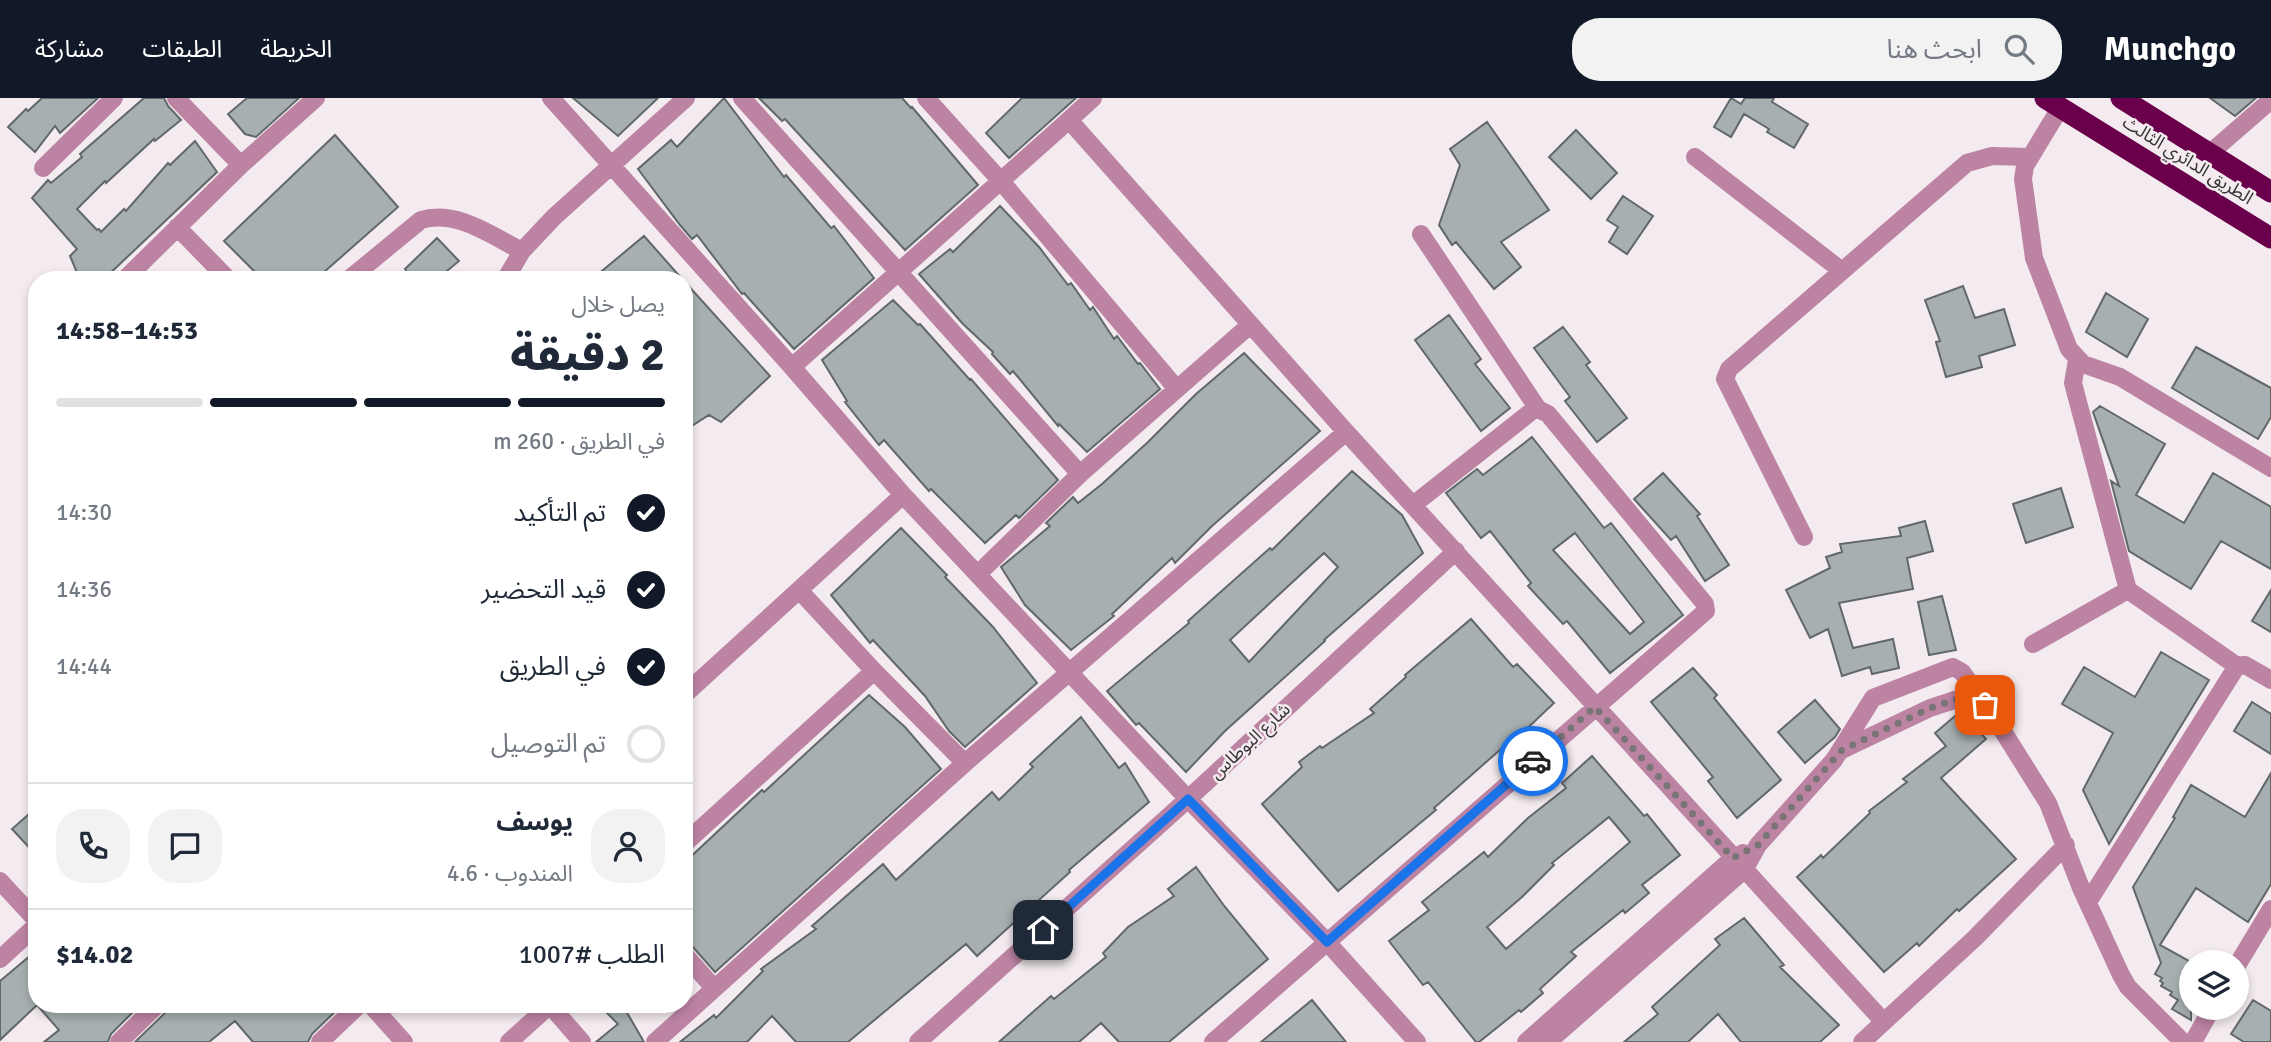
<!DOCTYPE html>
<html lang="ar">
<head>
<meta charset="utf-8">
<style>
  body { margin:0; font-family:Signika,"Noto Sans Arabic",sans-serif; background:#f2f2f3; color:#1f2937; direction:rtl; height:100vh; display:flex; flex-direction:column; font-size:26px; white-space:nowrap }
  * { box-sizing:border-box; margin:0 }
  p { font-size:23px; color:#747a83 }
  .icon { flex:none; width:38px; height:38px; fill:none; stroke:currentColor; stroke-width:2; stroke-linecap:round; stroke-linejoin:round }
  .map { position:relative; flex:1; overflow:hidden; direction:ltr }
  .details { position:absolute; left:28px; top:173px; width:665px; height:742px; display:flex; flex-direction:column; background:#fff; border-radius:28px; box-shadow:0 4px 10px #0003; direction:rtl }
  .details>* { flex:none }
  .buttons { position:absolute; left:2179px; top:852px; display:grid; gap:14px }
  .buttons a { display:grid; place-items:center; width:70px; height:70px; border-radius:50%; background:#fff; box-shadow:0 4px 10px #0003; font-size:35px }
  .pin { position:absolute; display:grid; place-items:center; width:60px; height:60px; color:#fff; margin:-30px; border-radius:14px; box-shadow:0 4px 10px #0006 }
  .courier { position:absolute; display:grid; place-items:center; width:70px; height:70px; margin:-35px; border:5px solid #1a73e8; border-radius:50%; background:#fff; color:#222; box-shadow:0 2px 9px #0007 }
  .headline em { font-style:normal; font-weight:800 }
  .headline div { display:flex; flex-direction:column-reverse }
  .headline { display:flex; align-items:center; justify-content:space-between; height:119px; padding:0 28px }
  h1 { font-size:46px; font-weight:800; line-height:52px }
  .bar { display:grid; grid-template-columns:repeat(4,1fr); gap:10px 7px; align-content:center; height:84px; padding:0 28px }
  .bar i { height:9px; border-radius:5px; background:#e0e1e3 }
  .bar .active { background:#111827 }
  .bar p { grid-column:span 4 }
  .line { display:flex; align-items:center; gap:18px; padding:0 28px; border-top:2px solid #e0e1e3 }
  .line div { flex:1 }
  .round { display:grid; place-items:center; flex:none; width:74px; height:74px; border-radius:28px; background:#f2f2f3 }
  ol { padding:0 28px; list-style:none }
  li { display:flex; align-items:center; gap:21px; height:77px }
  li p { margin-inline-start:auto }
  li .icon { padding:7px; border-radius:50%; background:#111827; color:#fff; stroke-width:4 }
  li:last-child { color:#747a83 }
  li i { width:38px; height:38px; border:4px solid #e0e1e3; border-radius:50% }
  header { display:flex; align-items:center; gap:42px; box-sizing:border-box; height:98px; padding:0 35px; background:#111827; color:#fff }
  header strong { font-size:33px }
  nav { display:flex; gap:38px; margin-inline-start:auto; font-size:24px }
  .search { width:490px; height:63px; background:#f2f2f3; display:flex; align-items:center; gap:18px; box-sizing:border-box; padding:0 24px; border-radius:28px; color:#747a83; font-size:26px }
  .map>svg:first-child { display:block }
  .building { fill:#a7afb1; stroke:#61686a; stroke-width:2; fill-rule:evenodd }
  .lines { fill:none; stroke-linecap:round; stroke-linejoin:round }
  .minor { stroke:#bd83a3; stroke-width:18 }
  .highway { stroke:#6a004b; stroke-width:21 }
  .done { stroke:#797476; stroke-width:7; stroke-dasharray:0 12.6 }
  .route { stroke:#1a73e8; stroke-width:9 }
  .labels { text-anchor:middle; stroke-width:5; stroke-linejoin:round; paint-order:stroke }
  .street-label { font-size:18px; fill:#373435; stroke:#f3ebef }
</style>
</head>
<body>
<header>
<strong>Munchgo</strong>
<div class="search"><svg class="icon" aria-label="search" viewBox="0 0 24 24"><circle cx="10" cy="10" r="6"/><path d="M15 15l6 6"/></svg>ابحث هنا</div>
<nav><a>الخريطة</a><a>الطبقات</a><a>مشاركة</a></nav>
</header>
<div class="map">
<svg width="2271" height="944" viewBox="0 0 2271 944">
  <rect width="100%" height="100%" fill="#f3ebef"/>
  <path class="building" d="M 42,0 L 98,0 L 60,35 L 55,28 L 35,54 L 8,29 L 26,11 L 28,13 Z
    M 144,0 L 164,0 L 168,8 L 181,22 L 155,43 L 154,41 L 106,85 L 105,83 L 77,111 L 97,132 L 99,131 L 101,134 L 124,111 L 126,113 L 168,65 L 170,67 L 195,43 L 217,74 L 103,182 L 80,182 L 70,158 L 77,151 L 32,100 L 48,82 L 51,85 L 82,59 L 80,56 Z
    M 247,0 L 299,0 L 256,39 L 245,36 L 228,16 Z
    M 573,0 L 658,0 L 618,38 Z
    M 724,0 L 784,79 L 786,77 L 831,130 L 834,128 L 874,180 L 794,251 L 744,195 L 742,196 L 697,137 L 692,141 L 680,127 L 638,71 L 671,42 L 677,49 Z
    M 759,0 L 902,0 L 911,10 L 912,9 L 978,87 L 905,152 L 785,21 L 782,23 Z
    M 1022,0 L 1076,0 L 1009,60 L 986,35 Z
    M 1731,0 L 1741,6 L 1745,0 L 1774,0 L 1772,4 L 1808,26 L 1794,50 L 1767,34 L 1769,31 L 1744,16 L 1731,39 L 1714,29 Z
    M 2210,0 L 2256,0 L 2235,18 Z
    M 1487,24 L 1549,112 L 1501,144 L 1521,169 L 1494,191 L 1456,144 L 1452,147 L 1439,127 L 1460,67 L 1450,51 Z
    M 1576,32 L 1617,75 L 1591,101 L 1549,59 Z
    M 335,37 L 398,109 L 315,182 L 263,182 L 224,143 Z
    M 1623,98 L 1653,118 L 1627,156 L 1609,144 L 1618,129 L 1607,122 Z
    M 1000,108 L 1039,149 L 1068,187 L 1071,185 L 1090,212 L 1093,209 L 1114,241 L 1117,238 L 1138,266 L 1140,265 L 1160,291 L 1087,354 L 1059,326 L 1058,328 L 1013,273 L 1010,276 L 992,256 L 993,254 L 963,226 L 919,176 L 950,151 L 953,154 Z
    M 644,138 L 683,182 L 591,182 Z
    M 437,140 L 459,163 L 436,182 L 412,182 L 405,171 Z
    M 684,183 L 770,278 L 721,324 L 709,317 L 684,333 Z
    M 1963,188 L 1975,220 L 2004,211 L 2015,247 L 1979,258 L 1982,269 L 1946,279 L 1936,244 L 1940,243 L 1925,202 Z
    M 2106,195 L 2148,221 L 2127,259 L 2086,234 Z
    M 893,202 L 918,227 L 920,226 L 970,282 L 971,281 L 1058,382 L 1019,420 L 1016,417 L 985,445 L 931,391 L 929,393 L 884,342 L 879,347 L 845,304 L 847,303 L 822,262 Z
    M 1449,217 L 1481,261 L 1475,266 L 1510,310 L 1481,333 L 1415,242 Z
    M 1563,229 L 1590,264 L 1586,267 L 1627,320 L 1597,344 L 1565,303 L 1570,299 L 1534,250 Z
    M 2196,249 L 2271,290 L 2271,319 L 2258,341 L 2172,290 Z
    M 1244,255 L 1320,333 L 1212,428 L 1175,465 L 1172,460 L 1112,516 L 1114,518 L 1071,552 L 1025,507 L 1001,469 L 1050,428 L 1046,425 L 1073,399 L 1078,405 L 1102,386 L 1148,344 L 1196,296 Z
    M 2100,308 L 2165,346 L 2136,397 L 2184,425 L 2213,375 L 2271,409 L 2271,471 L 2221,443 L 2191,491 L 2129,453 L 2111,383 L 2119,388 L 2093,314 Z
    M 1532,339 L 1604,430 L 1611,425 L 1683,517 L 1610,575 L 1567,523 L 1563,526 L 1528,488 L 1531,485 L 1490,433 L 1481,440 L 1446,395 L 1477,371 L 1483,377 ZM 1575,435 L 1644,524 L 1630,536 L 1553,452 Z
    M 1352,373 L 1402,417 L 1423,455 L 1324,542 L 1325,543 L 1225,633 L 1186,674 L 1139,625 L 1136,627 L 1107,593 L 1189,525 L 1188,523 L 1270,450 L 1272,452 ZM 1324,455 L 1338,469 L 1249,564 L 1230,542 Z
    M 1663,375 L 1700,416 L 1697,418 L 1729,467 L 1705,483 L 1676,438 L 1671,442 L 1634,401 Z
    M 2061,390 L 2073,429 L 2026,445 L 2013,406 Z
    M 1925,423 L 1933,453 L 1907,460 L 1913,491 L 1839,505 L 1853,550 L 1893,541 L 1899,570 L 1872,576 L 1870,569 L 1842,578 L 1828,531 L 1810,540 L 1786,492 L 1830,470 L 1826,459 L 1842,454 L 1840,446 L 1901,438 L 1899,430 Z
    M 901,430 L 947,477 L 945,479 L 993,529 L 1037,585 L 965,649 L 949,633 L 925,598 L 873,542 L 870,545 L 831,497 Z
    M 2271,492 L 2271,534 L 2252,523 Z
    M 1942,498 L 1956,552 L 1929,557 L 1918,504 Z
    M 1471,521 L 1513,569 L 1517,566 L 1554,605 L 1519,638 L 1518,636 L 1434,710 L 1436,712 L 1338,793 L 1262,706 L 1302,669 L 1299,664 L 1320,648 L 1322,650 L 1374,615 L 1370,611 L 1406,579 L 1405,577 Z
    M 2161,554 L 2209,582 L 2109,746 L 2083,692 L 2113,635 L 2062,606 L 2084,569 L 2135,599 Z
    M 1693,570 L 1717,597 L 1714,600 L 1781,682 L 1737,720 L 1708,683 L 1713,679 L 1651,604 Z
    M 869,597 L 905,629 L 941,671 L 715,874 L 684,839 L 684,765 L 762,692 L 764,694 Z
    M 1815,602 L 1840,631 L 1835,639 L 1805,665 L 1778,634 Z
    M 2252,604 L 2271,616 L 2271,656 L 2234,633 Z
    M 1961,613 L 1986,641 L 1941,680 L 2016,761 L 1959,813 L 1957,811 L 1919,848 L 1917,845 L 1884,874 L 1797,779 L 1821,757 L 1823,760 L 1870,715 L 1869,713 L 1907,684 L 1903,681 L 1946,648 L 1935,635 Z
    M 1081,619 L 1119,670 L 1125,665 L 1149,704 L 1069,772 L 1070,774 L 977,858 L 966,846 L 848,944 L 796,944 L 772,918 L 747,944 L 680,944 L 714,917 L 716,920 L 763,873 L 761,871 L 816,831 L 812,828 L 883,766 L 896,782 L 992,694 L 999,702 L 1033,669 L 1030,666 Z
    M 1592,658 L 1644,718 L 1647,716 L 1680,757 L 1642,787 L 1649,795 L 1625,815 L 1623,812 L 1571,854 L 1576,858 L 1540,891 L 1543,895 L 1521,914 L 1519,912 L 1479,944 L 1476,944 L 1428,884 L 1423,887 L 1389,843 L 1429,812 L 1422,804 L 1484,754 L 1488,759 L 1528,720 L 1566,690 L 1562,685 ZM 1609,719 L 1630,744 L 1506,851 L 1487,829 L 1522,799 L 1554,767 L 1552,765 Z
    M 2271,675 L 2271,786 L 2248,824 L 2196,790 L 2160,847 L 2191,864 L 2191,922 L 2172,911 L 2178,902 L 2170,897 L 2172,894 L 2161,888 L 2163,885 L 2160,883 L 2162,880 L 2155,876 L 2161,865 L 2133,789 L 2175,720 L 2173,719 L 2191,687 L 2245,719 Z
    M 37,709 L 37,758 L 12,731 Z
    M 1196,769 L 1225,809 L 1268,861 L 1169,944 L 1119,944 L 1101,925 L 1079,944 L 999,944 L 1051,898 L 1054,901 L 1106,859 L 1103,855 L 1128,829 L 1174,798 L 1168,791 Z
    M 1744,820 L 1784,867 L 1780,869 L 1839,927 L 1820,944 L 1741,944 L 1718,916 L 1688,944 L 1624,944 L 1658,916 L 1652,909 L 1720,847 L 1715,841 Z
    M 37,852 L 37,906 L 141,906 L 111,936 L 108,944 L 44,944 L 59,932 L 37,907 L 0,942 L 0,883 Z
    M 1312,902 L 1346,944 L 1261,944 Z
    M 2253,902 L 2271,913 L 2271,944 L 2244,944 L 2231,936 Z
    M 169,906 L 343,906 L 312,936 L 308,944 L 253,944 L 235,923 L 209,944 L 135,944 L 166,914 Z
    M 598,906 L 622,906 L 644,944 L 596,944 L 618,926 Z"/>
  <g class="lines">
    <path class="minor" d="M 176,0 L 241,67 L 316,0
      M 551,0 L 792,269 L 1069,22 L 1346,334 L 1883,923
      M 742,0 L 1080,376
      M 926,0 L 1000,82 L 1177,291
      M 2060,10 L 2025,68 L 2023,81 L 2034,160 L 2069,251 L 2083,266 L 2120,279 L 2271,370
      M 1069,22 L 1093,0
      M 2209,56 L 2271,2
      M 1695,59 L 1842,173
      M 43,70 L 114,0
      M 177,129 L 229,182
      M 1421,136 L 1538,311
      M 124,182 L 241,67
      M 348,182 L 421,122 C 456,111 492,138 522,153
      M 505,182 L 522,153 L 554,119 L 686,0
      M 2077,262 L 2073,285 L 2128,492 L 2237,568 L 2245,567 L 2271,582
      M 792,269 L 903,397 L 1188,701 L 1327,844 L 1417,944
      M 1804,439 L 1725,281 L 1729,271 L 1967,65 L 1992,58 L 2029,59
      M 979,475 L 1080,376 L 1250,227
      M 799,492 L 874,573
      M 2033,546 L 2128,492
      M 684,597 L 903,397
      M 1842,652 L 1930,610 L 1976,595
      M 684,746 L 874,573 L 965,665
      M 0,783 L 37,823
      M 2088,804 L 2237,568
      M 684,856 L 714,890
      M 0,861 L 37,827
      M 2236,869 L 2271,811
      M 370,906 L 404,944
      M 549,906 L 582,944
      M 119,944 L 158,906
      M 320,944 L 360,906
      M 509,944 L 550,907
      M 655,944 L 965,665 L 1346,334
      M 918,944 L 1188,701 L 1456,453
      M 1213,944 L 1706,513 L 1705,506 L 1548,316 L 1538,311 L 1532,313 L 1413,407
      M 1526,944 L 1733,760 L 1743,755
      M 1548,944 L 1744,772 L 1758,747 L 1834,662 L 1873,600 L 1953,569 L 1962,574 L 1994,619 L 2048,705 L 2081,790 L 2121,877 L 2128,889 L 2183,944
      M 1862,944 L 1975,840 L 2066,747
      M 2193,944 L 2212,910"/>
    <path class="highway" d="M 2045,0 L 2271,140
      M 2121,0 L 2271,94"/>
  </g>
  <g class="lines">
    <path class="done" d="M 1533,663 L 1595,609 L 1733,760 L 1758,747 L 1842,652 L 1930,610 L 1976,595 L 1985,607"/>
    <path class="route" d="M 1043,832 L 1188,701 L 1327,844 L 1533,663"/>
  </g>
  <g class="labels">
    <g class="street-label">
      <text transform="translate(2188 62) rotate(32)" y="6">الطريق الدائري الثالث</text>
      <text transform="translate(1250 643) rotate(-43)" y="6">شارع البوطاس</text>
    </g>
  </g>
</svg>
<div class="buttons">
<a><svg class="icon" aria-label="layers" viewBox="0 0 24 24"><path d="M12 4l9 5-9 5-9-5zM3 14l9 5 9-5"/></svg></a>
</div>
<div class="pin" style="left:1985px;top:607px;background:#ea580c"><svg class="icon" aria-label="bag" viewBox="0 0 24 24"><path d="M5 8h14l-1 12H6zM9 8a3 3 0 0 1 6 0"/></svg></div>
<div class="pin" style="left:1043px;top:832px;background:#1f2937"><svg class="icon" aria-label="home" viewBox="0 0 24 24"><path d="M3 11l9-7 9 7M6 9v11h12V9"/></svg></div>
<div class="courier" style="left:1533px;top:663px"><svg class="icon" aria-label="car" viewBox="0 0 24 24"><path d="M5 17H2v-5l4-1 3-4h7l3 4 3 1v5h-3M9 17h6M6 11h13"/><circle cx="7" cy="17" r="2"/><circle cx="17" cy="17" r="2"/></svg></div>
<section class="details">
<div class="headline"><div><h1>2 دقيقة</h1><p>يصل خلال</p></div><em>14:53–14:58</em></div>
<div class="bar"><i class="active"></i><i class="active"></i><i class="active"></i><i></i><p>في الطريق · 260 m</p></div>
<ol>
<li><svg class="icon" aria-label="check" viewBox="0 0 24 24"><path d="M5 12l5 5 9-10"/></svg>تم التأكيد<p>14:30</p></li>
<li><svg class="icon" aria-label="check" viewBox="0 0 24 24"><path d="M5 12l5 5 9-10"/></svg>قيد التحضير<p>14:36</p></li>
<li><svg class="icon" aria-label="check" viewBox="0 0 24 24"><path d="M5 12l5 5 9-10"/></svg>في الطريق<p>14:44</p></li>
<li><i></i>تم التوصيل</li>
</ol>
<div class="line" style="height:126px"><a class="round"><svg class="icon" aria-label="person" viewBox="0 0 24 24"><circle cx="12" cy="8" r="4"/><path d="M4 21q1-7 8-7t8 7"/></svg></a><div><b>يوسف</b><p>المندوب · 4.6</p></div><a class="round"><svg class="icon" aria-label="chat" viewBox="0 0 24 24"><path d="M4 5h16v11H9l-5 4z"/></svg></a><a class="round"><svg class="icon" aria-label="phone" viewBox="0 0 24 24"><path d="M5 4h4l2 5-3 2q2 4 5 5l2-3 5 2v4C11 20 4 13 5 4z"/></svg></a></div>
<div class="line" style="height:91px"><div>الطلب #1007</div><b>$14.02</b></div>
</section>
</div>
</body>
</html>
